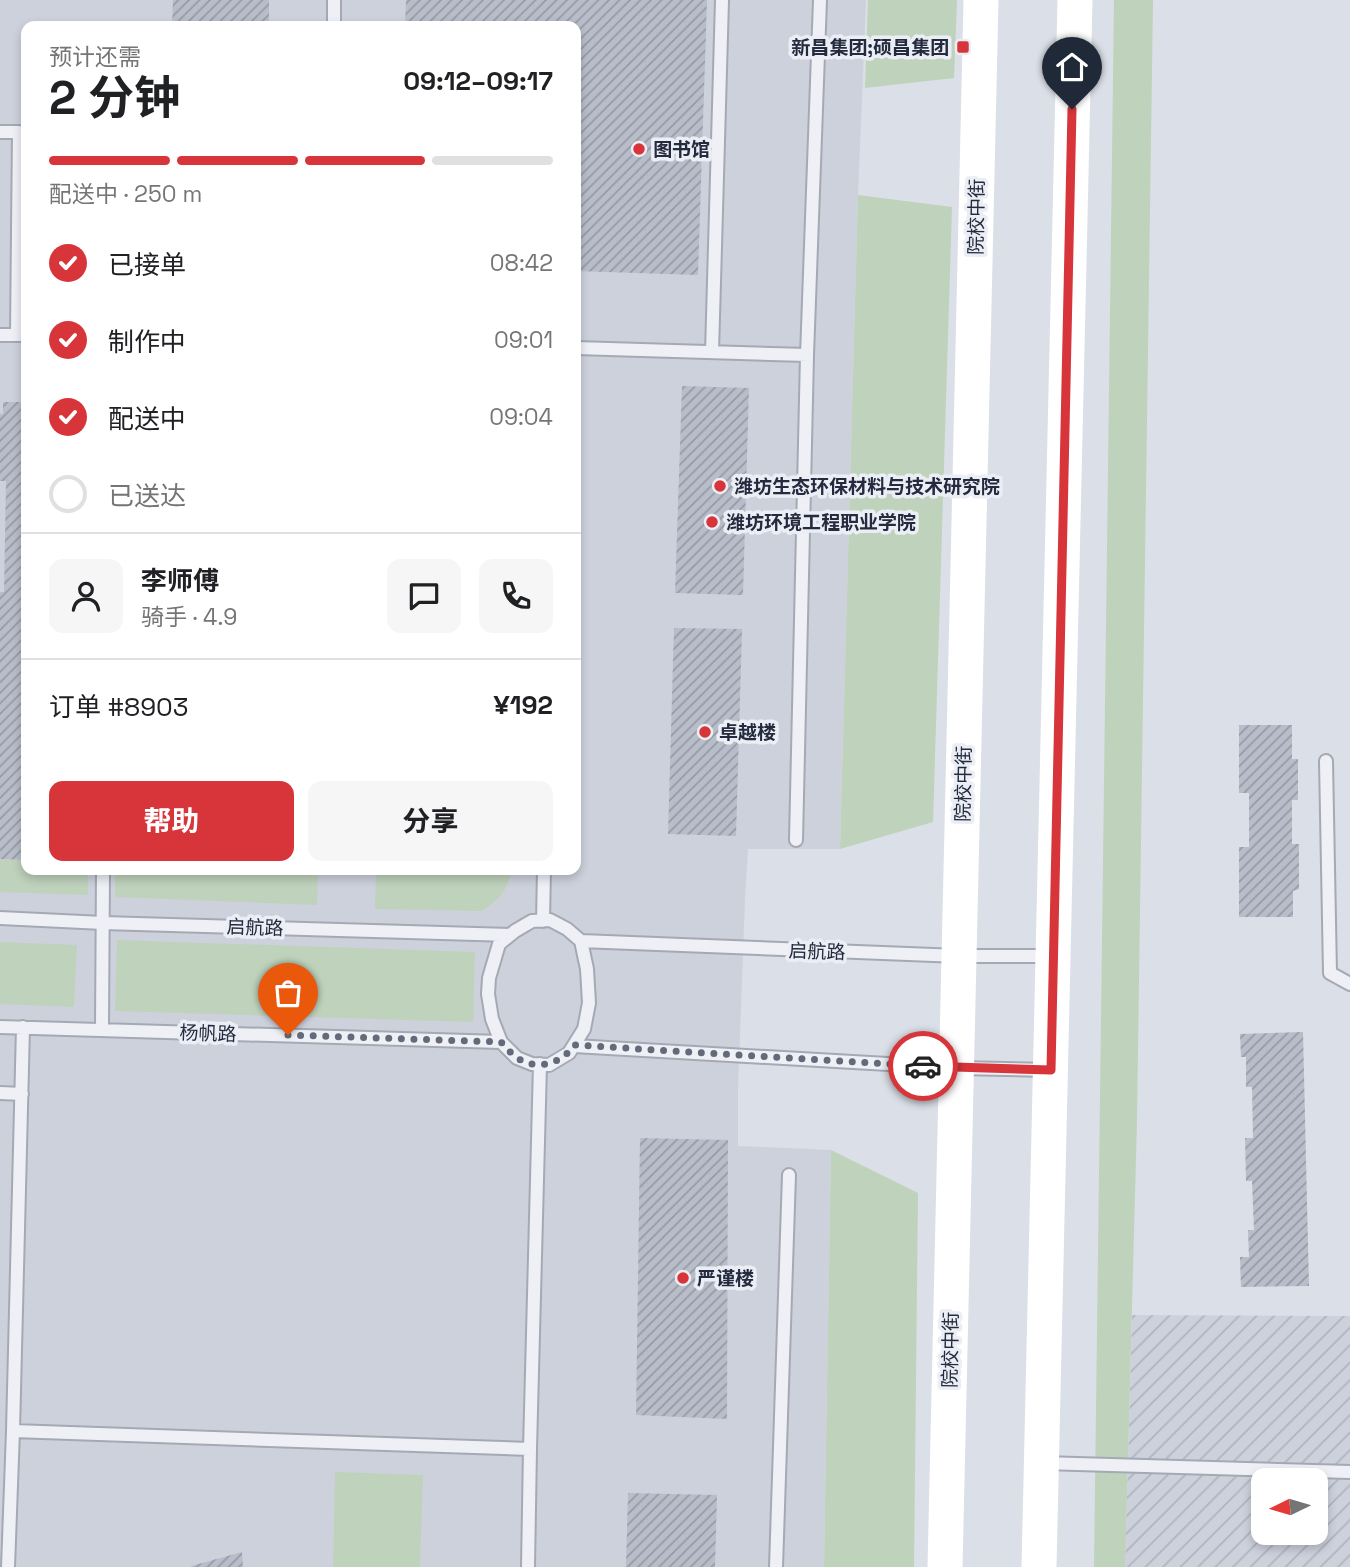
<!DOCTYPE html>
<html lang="zh">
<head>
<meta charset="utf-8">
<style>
  body { margin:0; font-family:"Space Grotesk","Noto Sans SC",sans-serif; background:#f6f6f6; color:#202124; height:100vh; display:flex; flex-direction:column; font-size:26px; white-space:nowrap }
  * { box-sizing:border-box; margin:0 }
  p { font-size:23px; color:#757577 }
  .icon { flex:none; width:38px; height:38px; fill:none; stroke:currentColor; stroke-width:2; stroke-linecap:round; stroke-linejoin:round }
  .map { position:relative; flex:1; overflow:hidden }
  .details { position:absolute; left:21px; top:21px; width:560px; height:854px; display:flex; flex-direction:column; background:#fff; border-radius:14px; box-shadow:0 4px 10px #0003 }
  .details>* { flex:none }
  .needle { width:46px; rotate:265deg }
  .buttons { position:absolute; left:1251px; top:1468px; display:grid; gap:14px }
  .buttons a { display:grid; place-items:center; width:77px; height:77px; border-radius:14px; background:#fff; box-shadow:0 4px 10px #0003; font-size:35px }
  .pin { position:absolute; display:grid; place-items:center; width:60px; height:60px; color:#fff; margin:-72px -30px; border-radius:50% 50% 50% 0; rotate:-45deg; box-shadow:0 0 7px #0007 }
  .pin .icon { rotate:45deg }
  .courier { position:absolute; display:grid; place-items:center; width:70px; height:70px; margin:-35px; border:5px solid #d7353a; border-radius:50%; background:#fff; color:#222; box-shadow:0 2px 9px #0007 }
  .overview em { font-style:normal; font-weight:700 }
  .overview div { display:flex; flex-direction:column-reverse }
  .overview { display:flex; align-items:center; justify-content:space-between; height:119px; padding:0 28px }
  h1 { font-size:46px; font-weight:700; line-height:52px }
  .bar { display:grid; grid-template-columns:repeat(4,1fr); gap:10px 7px; align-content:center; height:84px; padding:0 28px }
  .bar i { height:9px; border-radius:5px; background:#e0e0e0 }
  .bar .selected { background:#d7353a }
  .bar p { grid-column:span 4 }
  .line { display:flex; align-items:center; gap:18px; padding:0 28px; border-top:2px solid #e0e0e0 }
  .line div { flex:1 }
  .round { display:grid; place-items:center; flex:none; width:74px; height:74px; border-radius:14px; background:#f6f6f6 }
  ol { padding:0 28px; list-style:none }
  li { display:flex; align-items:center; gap:21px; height:77px }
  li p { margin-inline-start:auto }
  li .icon { padding:7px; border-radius:50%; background:#d7353a; color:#fff; stroke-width:4 }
  li:last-child { color:#757577 }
  li i { width:38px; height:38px; border:4px solid #e0e0e0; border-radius:50% }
  .button { display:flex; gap:14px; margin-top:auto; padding:14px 28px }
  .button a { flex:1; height:80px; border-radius:14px; background:#d7353a; color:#fff; font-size:28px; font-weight:700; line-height:80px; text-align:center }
  .button a+a { background:#f6f6f6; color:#202124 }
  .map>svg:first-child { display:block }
  .built { fill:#cdd1dc; fill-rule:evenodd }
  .industrial { fill:url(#industrial-furrows); fill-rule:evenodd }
  .green { fill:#bfd2bc }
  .building { fill:url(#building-hatch) }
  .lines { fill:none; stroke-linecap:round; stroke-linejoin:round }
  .lane-casing { stroke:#a4a9b4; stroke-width:16 }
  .lane { stroke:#eef0f5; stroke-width:12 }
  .secondary { stroke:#fff; stroke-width:35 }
  .done { stroke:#646a79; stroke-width:7; stroke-dasharray:0 12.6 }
  .route { stroke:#d7353a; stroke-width:9 }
  .poi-dot { fill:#d7353a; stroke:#ebeef5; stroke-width:2.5 }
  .labels { text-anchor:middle; stroke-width:7; stroke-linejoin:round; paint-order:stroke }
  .poi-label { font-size:19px; font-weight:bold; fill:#242b3e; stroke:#ebeef5; text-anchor:start }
  .street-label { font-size:19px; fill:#242b3e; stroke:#ebeef5 }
</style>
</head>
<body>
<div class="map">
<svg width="1350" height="1567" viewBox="0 0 1350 1567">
  <defs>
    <pattern id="industrial-furrows" width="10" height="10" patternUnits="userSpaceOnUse" patternTransform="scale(1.75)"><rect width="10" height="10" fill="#cdd1dc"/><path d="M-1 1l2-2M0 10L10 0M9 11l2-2" fill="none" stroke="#b0b4be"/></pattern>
    <pattern id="building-hatch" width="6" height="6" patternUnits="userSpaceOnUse" patternTransform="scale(1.75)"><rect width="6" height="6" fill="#b8bdca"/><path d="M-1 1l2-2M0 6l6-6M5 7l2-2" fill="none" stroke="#959aa5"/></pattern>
  </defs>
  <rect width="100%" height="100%" fill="#dbdfe7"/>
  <path class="built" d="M 0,0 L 866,0 L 858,195 L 840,849 L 748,849 L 745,899 L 738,1088 L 738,1146 L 831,1150 L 824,1567 L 0,1567 ZM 26,26 L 576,26 L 576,870 L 26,870 Z"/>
  <path class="industrial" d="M 1132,1315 L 1350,1316 L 1350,1567 L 1125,1567 ZM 1264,1480 L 1316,1480 L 1316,1533 L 1264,1533 Z"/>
  <path class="green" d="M 868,0 L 957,0 L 954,78 L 865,88 Z
    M 1114,0 L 1153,0 L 1137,1121 L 1125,1567 L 1094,1567 Z
    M 858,195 L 952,207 L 933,822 L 840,849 Z
    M 0,859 L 26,860 L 26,870 L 88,870 L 88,895 L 0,892 Z
    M 115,870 L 318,870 L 317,905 L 115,897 Z
    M 376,870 L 512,870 C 507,891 500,899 482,911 L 375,909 Z
    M 117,940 L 475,952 L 473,1022 L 115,1011 Z
    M 0,942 L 77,945 L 74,1007 L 0,1004 Z
    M 831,1150 L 918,1193 L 914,1567 L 824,1567 Z
    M 335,1472 L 423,1475 L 420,1567 L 333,1567 Z"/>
  <path class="building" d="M 173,0 L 269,0 L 269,26 L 172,26 Z
    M 406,0 L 707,0 L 698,275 L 576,271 L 576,26 L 405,26 Z
    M 682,386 L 749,388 L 743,595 L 675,593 Z
    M 3,402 L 26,402 L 26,860 L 0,859 L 0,592 L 4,592 L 6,481 L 0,481 L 0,414 L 3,414 Z
    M 674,628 L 742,629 L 736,836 L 668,834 Z
    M 1239,725 L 1292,725 L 1292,759 L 1298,759 L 1298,800 L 1292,800 L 1292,844 L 1299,844 L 1299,889 L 1293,891 L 1293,917 L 1239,917 L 1239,847 L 1249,847 L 1249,793 L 1239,793 Z
    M 1303,1032 L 1309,1286 L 1241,1287 L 1240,1257 L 1249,1257 L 1248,1230 L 1254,1230 L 1252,1181 L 1246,1181 L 1245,1138 L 1253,1138 L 1252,1087 L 1246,1087 L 1246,1057 L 1241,1057 L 1240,1034 Z
    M 640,1138 L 728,1140 L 727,1419 L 636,1415 Z
    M 628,1493 L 717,1495 L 715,1567 L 626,1567 Z
    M 242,1552 L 243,1567 L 191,1567 L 191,1566 Z"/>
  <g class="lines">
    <g class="lane-casing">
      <path id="lane" d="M 334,26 L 334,0
        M 0,132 L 19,132 L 17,335
        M 0,335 L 26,335
        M 576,348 L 807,355 L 796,840
        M 712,352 L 722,0
        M 807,355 L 820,0
        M 1326,761 L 1330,973 L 1350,984
        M 0,918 L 103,923 L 510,935
        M 550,920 L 567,929 L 581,941 L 587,969 L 589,1003 L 584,1029 L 569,1053 L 549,1065 L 532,1064 L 517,1058 L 501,1042 L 492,1019 L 488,994 L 489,978 L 499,944 L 515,931 L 532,921 Z
        M 543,921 L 544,870
        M 581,941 L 959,956 L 1049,956
        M 0,1027 L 501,1042
        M 102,1029 L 103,870
        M 574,1046 L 957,1068 L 1049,1070
        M 0,1093 L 22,1094
        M 13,1431 L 530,1449
        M 1043,1463 L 1350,1472
        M 8,1567 L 13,1431 L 23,1027
        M 528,1567 L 530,1449 L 540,1064
        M 776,1567 L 789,1175"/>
    </g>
    <use href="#lane" class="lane"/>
    <path class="secondary" d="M 945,1567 L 981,0
      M 1039,1567 L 1075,0"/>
  </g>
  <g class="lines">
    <path class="done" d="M 288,1035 L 501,1042 C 506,1047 511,1054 517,1058 C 537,1071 562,1064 574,1045 L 923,1066"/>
    <path class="route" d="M 923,1066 L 1051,1070 L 1072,109"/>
  </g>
  <g class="poi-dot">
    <rect x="956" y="40" width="14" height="14" rx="3.5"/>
    <circle cx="639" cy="149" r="7"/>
    <circle cx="720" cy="486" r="7"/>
    <circle cx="712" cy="522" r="7"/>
    <circle cx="705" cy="732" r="7"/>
    <circle cx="683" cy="1278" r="7"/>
  </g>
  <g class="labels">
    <g class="poi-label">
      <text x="949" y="54" text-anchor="end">新昌集团;硕昌集团</text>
      <text x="653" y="156">图书馆</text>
      <text x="734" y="493">潍坊生态环保材料与技术研究院</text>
      <text x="726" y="529">潍坊环境工程职业学院</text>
      <text x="719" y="739">卓越楼</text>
      <text x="697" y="1285">严谨楼</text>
    </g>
    <g class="street-label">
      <text transform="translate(976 217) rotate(-89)" y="7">院校中街</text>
      <text transform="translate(963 784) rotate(-89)" y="7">院校中街</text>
      <text transform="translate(255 927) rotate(2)" y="7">启航路</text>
      <text transform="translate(817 951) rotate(2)" y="7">启航路</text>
      <text transform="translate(208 1033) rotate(2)" y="7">杨帆路</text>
      <text transform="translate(950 1350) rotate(-89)" y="7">院校中街</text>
    </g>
  </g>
</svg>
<div class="buttons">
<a><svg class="needle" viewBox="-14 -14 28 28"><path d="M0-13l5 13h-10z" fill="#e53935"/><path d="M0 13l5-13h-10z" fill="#757577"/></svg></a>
</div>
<div class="pin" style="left:288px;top:1035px;background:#ea580c"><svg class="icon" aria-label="bag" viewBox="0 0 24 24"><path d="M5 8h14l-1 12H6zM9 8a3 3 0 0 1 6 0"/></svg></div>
<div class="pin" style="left:1072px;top:109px;background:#1f2937"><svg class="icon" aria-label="home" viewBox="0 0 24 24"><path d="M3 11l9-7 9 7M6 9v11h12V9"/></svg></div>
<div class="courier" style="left:923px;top:1066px"><svg class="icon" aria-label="car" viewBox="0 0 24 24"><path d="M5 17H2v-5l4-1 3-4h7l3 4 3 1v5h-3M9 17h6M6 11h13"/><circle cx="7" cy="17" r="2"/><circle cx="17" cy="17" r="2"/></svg></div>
<section class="details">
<div class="overview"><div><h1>2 分钟</h1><p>预计还需</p></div><em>09:12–09:17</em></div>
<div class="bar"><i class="selected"></i><i class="selected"></i><i class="selected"></i><i></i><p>配送中 · 250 m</p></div>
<ol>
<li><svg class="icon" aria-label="check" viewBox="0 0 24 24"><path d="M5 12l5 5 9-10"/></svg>已接单<p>08:42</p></li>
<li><svg class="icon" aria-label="check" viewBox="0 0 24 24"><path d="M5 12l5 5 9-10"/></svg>制作中<p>09:01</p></li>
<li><svg class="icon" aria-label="check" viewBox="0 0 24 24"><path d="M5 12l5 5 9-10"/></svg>配送中<p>09:04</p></li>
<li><i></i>已送达</li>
</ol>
<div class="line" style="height:126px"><a class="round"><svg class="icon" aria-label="person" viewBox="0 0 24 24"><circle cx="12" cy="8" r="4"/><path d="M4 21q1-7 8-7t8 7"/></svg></a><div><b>李师傅</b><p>骑手 · 4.9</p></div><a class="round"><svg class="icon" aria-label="chat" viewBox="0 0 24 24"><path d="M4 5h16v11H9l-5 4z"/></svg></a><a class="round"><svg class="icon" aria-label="phone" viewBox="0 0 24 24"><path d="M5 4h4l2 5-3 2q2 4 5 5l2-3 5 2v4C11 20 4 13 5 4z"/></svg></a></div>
<div class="line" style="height:91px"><div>订单 #8903</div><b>¥192</b></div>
<div class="button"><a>帮助</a><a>分享</a></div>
</section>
</div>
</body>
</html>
